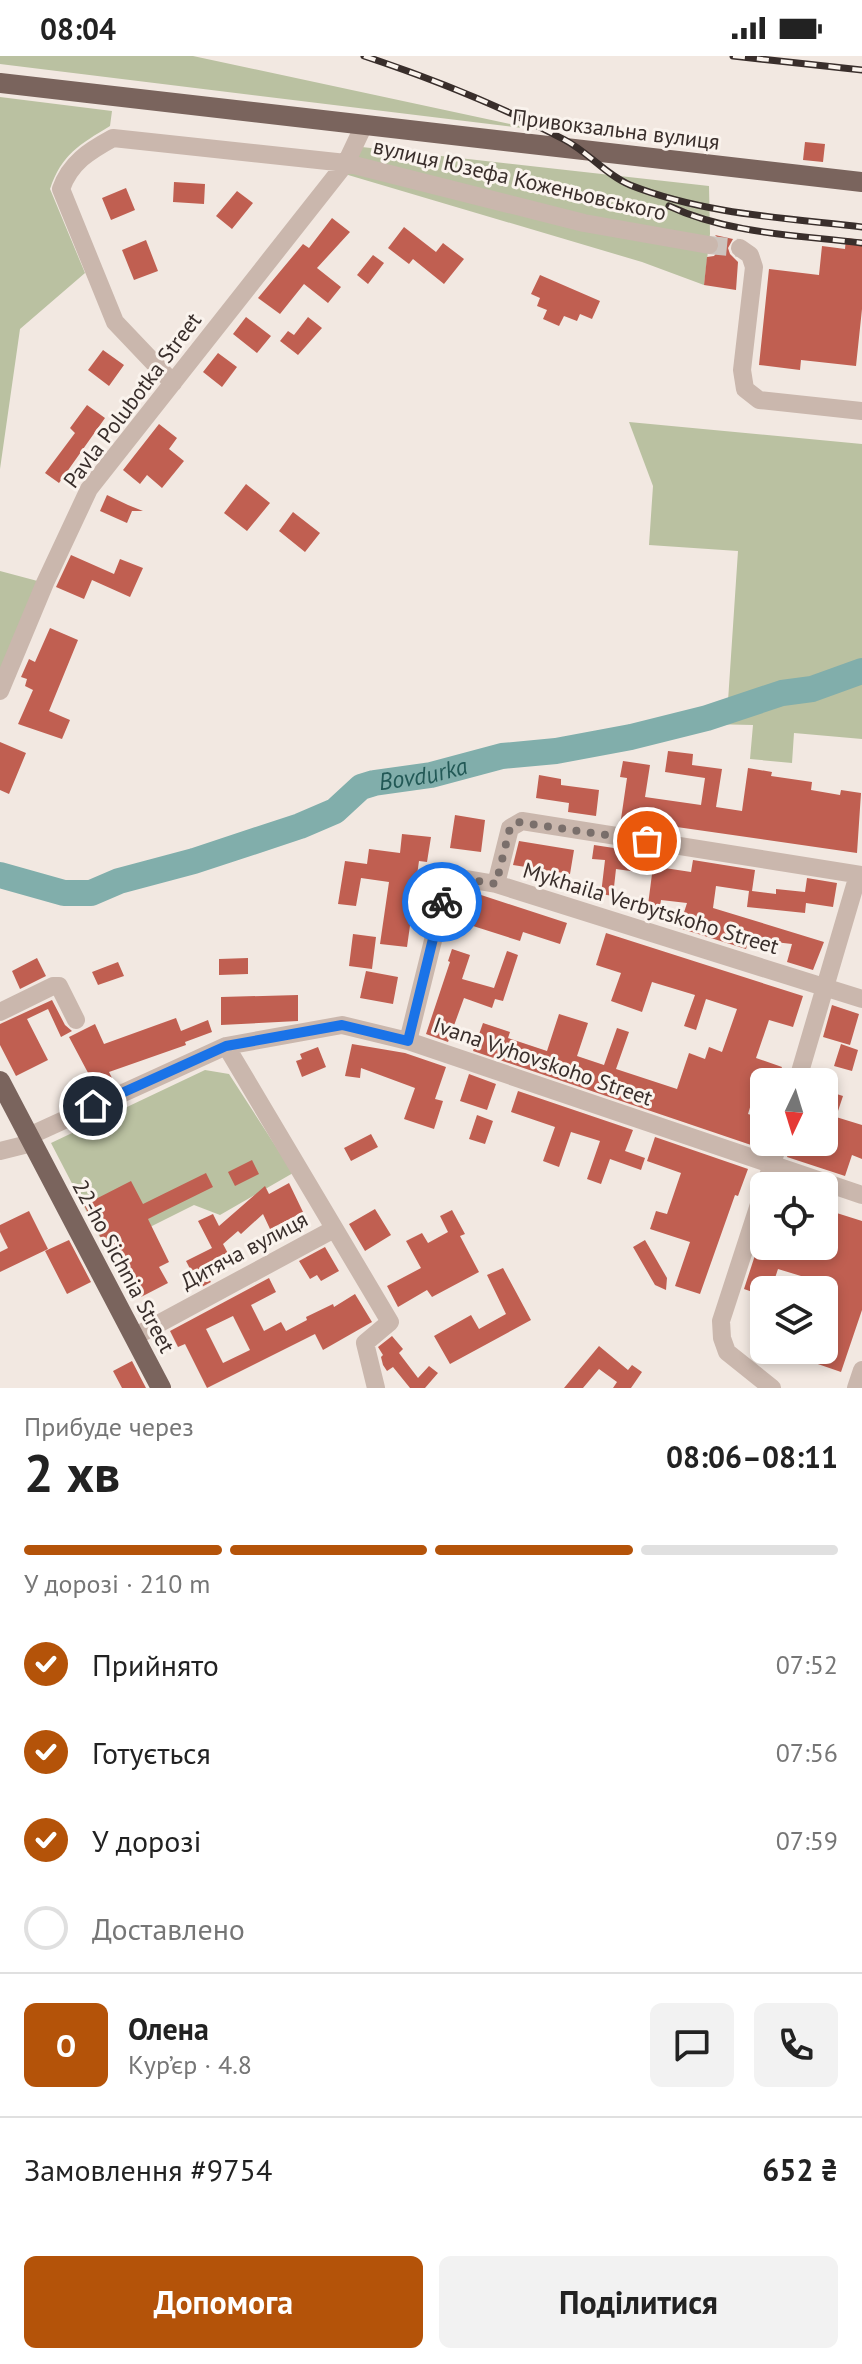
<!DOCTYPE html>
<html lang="uk">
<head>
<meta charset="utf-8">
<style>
  body { margin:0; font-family:"PT Sans",sans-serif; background:#f2f2f2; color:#222; height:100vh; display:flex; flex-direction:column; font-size:30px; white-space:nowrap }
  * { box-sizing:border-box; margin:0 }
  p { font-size:26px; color:#767676 }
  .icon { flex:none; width:44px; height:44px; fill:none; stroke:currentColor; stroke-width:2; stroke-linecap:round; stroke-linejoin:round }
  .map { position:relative; height:1332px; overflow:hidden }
  .drawer { display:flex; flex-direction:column; background:#fff; flex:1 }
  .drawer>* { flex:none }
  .needle { width:52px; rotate:184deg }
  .buttons { position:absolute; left:750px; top:1012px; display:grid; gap:16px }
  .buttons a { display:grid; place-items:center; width:88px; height:88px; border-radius:12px; background:#fff; box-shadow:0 4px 12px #0003; font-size:40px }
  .pin { position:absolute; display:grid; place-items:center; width:68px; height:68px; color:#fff; margin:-34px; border:4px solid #fff; border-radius:50%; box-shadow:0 2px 8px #0007 }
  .courier { position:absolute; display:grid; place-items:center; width:80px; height:80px; margin:-40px; border:6px solid #1a73e8; border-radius:50%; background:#fff; color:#222; box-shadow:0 2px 10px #0007 }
  .head em { font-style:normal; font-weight:700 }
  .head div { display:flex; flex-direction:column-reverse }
  .head { display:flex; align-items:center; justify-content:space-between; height:136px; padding:0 24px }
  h1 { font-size:52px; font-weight:700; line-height:60px }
  .bar { display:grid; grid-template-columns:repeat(4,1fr); gap:12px 8px; align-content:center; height:96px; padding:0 24px }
  .bar i { height:10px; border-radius:6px; background:#e0e0e0 }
  .bar .current { background:#b45309 }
  .bar p { grid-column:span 4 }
  .line { display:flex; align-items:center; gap:20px; padding:0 24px; border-top:2px solid #e0e0e0 }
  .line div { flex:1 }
  .round { display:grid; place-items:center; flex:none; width:84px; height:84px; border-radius:12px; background:#f2f2f2 }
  ol { padding:0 24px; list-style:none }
  li { display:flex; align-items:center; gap:24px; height:88px }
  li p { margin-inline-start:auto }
  li .icon { padding:8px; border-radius:50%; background:#b45309; color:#fff; stroke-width:4 }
  li:last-child { color:#767676 }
  li i { width:44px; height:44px; border:4px solid #e0e0e0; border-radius:50% }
  .action { display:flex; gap:16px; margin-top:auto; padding:16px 24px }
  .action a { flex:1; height:92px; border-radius:12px; background:#b45309; color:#fff; font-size:32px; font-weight:700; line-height:92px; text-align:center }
  .action a+a { background:#f2f2f2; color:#222 }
  .status { display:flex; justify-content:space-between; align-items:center; height:56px; padding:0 40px; background:#fff; direction:ltr }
  .status svg { height:22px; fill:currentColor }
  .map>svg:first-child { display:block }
  .green { fill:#bac1a1 }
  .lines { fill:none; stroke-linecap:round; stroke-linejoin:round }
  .river { stroke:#81aeab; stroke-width:26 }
  .building { fill:#c05f51; fill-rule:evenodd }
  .minor-tunnel { stroke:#cdc3bd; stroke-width:18; stroke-dasharray:18 9; stroke-linecap:butt }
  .minor { stroke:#cab7ad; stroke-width:18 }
  .major { stroke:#7a645d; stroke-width:20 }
  .rail-casing { stroke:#392e2b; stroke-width:7 }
  .rail { stroke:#faf3ed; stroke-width:4; stroke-dasharray:12; stroke-linecap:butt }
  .done { stroke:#7a6f6b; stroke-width:8; stroke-dasharray:0 14.4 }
  .route { stroke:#1a73e8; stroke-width:10 }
  .labels { text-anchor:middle; stroke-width:6; stroke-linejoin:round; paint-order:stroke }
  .street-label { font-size:22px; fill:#392e2b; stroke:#faf3ed }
  .water-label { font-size:24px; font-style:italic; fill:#225956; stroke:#faf3ed }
</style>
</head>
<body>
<div class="status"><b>08:04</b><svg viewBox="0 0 49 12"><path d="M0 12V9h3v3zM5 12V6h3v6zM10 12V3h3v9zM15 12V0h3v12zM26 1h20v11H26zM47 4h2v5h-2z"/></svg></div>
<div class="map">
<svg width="862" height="1332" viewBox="0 0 862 1332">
  <rect width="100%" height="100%" fill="#f2e8e1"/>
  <path class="green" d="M 0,0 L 193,0 L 538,74 L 0,8 Z
    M 0,41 L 112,55 L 110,70 C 79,89 62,98 50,133 L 85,217 L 20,273 L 0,413 Z
    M 353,90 L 709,130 L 710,178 L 704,229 L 642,206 L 338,116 Z
    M 629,366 L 862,388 L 862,605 L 824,621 L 728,645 L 738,495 L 649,489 L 653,430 Z
    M 0,515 L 45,527 L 0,635 Z
    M 862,608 L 862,683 L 794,677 L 792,707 L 750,703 L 753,669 L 708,668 L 612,693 L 505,706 L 433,724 L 376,732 L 365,736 L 338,759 L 287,781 L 132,825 L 95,841 L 63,842 L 0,824 L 0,815 L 64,833 L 90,832 L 132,816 L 298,767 L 331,752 L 358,727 L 373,723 L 447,711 L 502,695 L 611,680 L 780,632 L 824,622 Z
    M 205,1014 L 229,1018 L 293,1117 L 220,1159 L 194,1149 L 106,1193 L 51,1087 Z"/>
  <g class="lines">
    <path class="river" id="s1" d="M 0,819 L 64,837 L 91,837 L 119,825 L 194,805 L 300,770 L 335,755 L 361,731 L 374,727 L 431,719 L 502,700 L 556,695 L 631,681 L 707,662 L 782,637 L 812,633 L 862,615"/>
  </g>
  <path class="building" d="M 805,86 L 825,88 L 823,106 L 803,104 Z
    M 174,126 L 205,128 L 204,148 L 173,146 Z
    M 126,132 L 135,154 L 111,164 L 102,142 Z
    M 237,135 L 253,147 L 232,173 L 216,160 Z
    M 332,162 L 350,176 L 317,212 L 341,231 L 328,247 L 304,228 L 280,258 L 258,242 L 303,188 L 309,192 Z
    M 404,171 L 436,196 L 443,187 L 464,203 L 444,228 L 413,203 L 409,208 L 388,192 Z
    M 715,179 L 733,183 L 728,192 L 730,198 L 738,206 L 736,234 L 704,229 L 707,201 L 714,200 L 721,192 L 720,184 Z
    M 846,182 L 862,184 L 862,253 L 856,310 L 801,304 L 800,314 L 759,309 L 769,213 L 819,219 L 822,190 L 845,193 Z
    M 146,184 L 158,215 L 134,224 L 122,194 Z
    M 373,199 L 384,207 L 368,228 L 357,219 Z
    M 540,219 L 600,245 L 592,263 L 580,258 L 577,265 L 564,260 L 559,270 L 543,263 L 547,254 L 537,250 L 540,242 L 531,238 Z
    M 246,261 L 271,280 L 257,297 L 233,278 Z
    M 308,261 L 322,272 L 298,299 L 280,285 L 288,275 L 294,279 Z
    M 103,294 L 124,309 L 109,330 L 88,314 Z
    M 218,297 L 237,311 L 222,331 L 203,316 Z
    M 87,349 L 105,362 L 59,427 L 45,417 L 75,377 L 70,372 Z
    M 159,368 L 177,382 L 169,393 L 184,405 L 162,432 L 147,419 L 140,428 L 123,414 Z
    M 246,428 L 270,447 L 247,475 L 224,457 Z
    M 107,439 L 128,449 L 143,455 L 132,455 L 127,467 L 100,455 Z
    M 293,456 L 320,477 L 305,496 L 279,475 Z
    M 71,499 L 114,518 L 120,503 L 143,512 L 130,541 L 92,524 L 84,543 L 56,531 Z
    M 50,572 L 78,584 L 49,655 L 70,664 L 62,683 L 18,668 L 33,634 L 25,630 L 27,623 L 21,621 L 29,603 L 35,606 Z
    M 0,686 L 26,697 L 9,738 L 0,734 Z
    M 668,695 L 693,698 L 692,709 L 722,713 L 716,751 L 742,755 L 748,712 L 772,716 L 771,720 L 812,726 L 811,734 L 840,739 L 841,734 L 861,737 L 857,797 L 621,763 L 627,722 L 620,721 L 623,705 L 650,709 L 645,741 L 701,749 L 705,722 L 665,716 Z
    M 539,719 L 561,723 L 561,729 L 599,734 L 596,760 L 568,756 L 569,747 L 536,742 Z
    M 455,759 L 485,764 L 481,796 L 450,792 Z
    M 402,778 L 431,781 L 427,806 L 419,805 L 407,891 L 380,888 L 389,826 L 361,822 L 356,850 L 338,848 L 345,805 L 367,808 L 369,793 L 400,797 Z
    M 519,785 L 574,794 L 570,818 L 513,809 Z
    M 594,789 L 660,799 L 658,811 L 691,816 L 693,804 L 755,814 L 752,835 L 776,838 L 776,833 L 805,836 L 807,822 L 837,827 L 833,851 L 806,847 L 805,857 L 747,851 L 749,835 L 716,830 L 713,852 L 824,886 L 813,914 L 787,906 L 792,888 L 749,883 L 746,893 L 679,872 L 687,847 L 661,844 L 660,851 L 648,849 L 652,818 L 616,813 L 613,840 L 601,838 L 605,804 L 592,803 Z
    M 458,834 L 475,837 L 567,867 L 560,888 L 523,876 L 520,885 L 451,863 Z
    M 606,877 L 803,940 L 793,971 L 769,964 L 756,1002 L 782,1011 L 776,1026 L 764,1026 L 764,1038 L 755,1035 L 748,1058 L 764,1063 L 757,1091 L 473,995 L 483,967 L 510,976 L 508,982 L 547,995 L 559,958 L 588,967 L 577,1000 L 604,1009 L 617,972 L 629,976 L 616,1013 L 677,1033 L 689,997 L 705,1003 L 709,991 L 722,996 L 737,953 L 706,943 L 696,974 L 684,970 L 695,939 L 652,926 L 642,956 L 611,945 L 621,917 L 596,909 Z
    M 353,878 L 376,881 L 372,913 L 349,910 Z
    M 452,893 L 470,899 L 462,923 L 494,932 L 507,895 L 518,899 L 503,945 L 495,943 L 492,952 L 464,942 L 448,986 L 426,978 L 450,906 L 448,905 Z
    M 37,902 L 46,920 L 20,933 L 12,915 Z
    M 248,902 L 248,918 L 219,919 L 219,903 Z
    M 118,906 L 124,920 L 98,929 L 92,916 Z
    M 366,915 L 398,921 L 393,948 L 360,942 Z
    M 298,939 L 298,965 L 221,969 L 221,941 Z
    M 52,944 L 65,969 L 72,975 L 61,981 L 48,953 L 27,963 L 48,1004 L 16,1020 L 0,989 L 0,968 Z
    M 832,949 L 859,958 L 850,989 L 823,981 Z
    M 176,962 L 181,975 L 208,964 L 212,976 L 185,986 L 186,989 L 109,1016 L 112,1022 L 95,1030 L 69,981 L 95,968 L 104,988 Z
    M 352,988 L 405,997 L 446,1011 L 435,1043 L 443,1045 L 434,1073 L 404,1063 L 415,1032 L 361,1012 L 360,1022 L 345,1020 Z
    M 841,988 L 858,994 L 852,1015 L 834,1010 Z
    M 318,991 L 326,1011 L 302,1021 L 296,1005 L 302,1003 L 300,998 Z
    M 469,1018 L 496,1028 L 487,1054 L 460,1045 Z
    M 824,1034 L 843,1040 L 836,1061 L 862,1069 L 862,1103 L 852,1099 L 845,1120 L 787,1101 L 792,1086 L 824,1086 Z
    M 518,1035 L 633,1074 L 625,1095 L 645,1102 L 641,1114 L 610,1103 L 601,1128 L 587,1123 L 600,1085 L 571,1076 L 559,1111 L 543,1105 L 555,1071 L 511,1056 Z
    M 477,1059 L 493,1065 L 485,1088 L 469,1083 Z
    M 371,1078 L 378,1091 L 351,1105 L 344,1092 Z
    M 655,1081 L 748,1113 L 738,1140 L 735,1139 L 700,1238 L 675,1230 L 690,1186 L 650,1173 L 656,1155 L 667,1158 L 681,1117 L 647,1105 Z
    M 252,1104 L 259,1118 L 235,1130 L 228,1116 Z
    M 206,1117 L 213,1131 L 148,1163 L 169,1206 L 159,1211 L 168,1227 L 141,1241 L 111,1182 L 103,1186 L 84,1149 L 131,1125 L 143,1148 Z
    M 289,1127 L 303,1156 L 270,1173 L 263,1158 L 241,1178 L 238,1175 L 223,1188 L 233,1207 L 207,1220 L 211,1226 L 200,1232 L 186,1205 L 212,1192 L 198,1165 L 213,1158 L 219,1170 L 265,1130 L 269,1138 Z
    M 375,1153 L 391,1179 L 365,1195 L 349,1168 Z
    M 824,1153 L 862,1165 L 862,1254 L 841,1316 L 783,1296 L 783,1294 L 824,1294 L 824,1276 L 838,1234 L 797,1234 L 801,1220 L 778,1213 L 771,1234 L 764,1234 L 764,1240 L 744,1233 L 758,1190 L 808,1190 L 820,1194 L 824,1190 Z
    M 452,1154 L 465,1178 L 460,1180 L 479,1216 L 432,1241 L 427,1234 L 398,1251 L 387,1230 L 421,1212 L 406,1185 L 422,1177 L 428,1187 L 448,1176 L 440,1160 Z
    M 29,1155 L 48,1193 L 0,1216 L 0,1196 L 8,1192 L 0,1176 L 0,1169 Z
    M 69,1184 L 91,1226 L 67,1238 L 45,1195 Z
    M 645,1184 L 667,1222 L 666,1234 L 655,1229 L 633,1191 Z
    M 325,1191 L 339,1215 L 321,1225 L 317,1219 L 310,1223 L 299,1205 Z
    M 503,1212 L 531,1264 L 450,1308 L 434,1280 L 471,1259 L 479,1273 L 506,1258 L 487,1219 Z
    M 269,1222 L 276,1236 L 251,1249 L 264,1275 L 281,1266 L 286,1275 L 307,1264 L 306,1261 L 333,1248 L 334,1251 L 355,1238 L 372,1266 L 323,1294 L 315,1278 L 207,1332 L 185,1288 L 178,1291 L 170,1275 ZM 233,1260 L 250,1294 L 223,1307 L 206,1273 Z
    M 392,1280 L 403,1293 L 399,1297 L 418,1322 L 429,1310 L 438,1317 L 425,1332 L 410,1332 L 393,1311 L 387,1315 L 383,1309 L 381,1301 L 383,1299 L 378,1291 Z
    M 599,1290 L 628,1314 L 632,1309 L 642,1316 L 631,1332 L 613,1332 L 617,1326 L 599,1313 L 583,1332 L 564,1332 Z
    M 132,1305 L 146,1332 L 122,1332 L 113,1315 Z"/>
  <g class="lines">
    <path class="minor-tunnel" d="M 709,189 L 740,192"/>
    <path class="minor" d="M 740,192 L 750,199 L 754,211 L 742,314 L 745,333 L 759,344 L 862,355
      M 173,327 L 115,266 L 61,133 C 70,107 89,95 113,82 L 346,107 L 584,167 L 709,189
      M 0,635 L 45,527 L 89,433 L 346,107 L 364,69
      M 496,828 L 510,772 L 522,765 L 862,819
      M 0,956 L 53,930 L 59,930 L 76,964
      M 408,985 L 449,820 L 496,828 L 862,943
      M 226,990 L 390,1266 L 365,1287 L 376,1332
      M 797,1026 L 858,819
      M 29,1080 L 226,990 L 342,969 L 408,985 L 862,1139
      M 0,1095 L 32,1087
      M 768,1120 L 779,1086
      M 764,1133 L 721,1265 L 722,1282 L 727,1296 L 772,1332
      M 134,1281 L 334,1173
      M 856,1332 L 862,1314"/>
    <path class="major" d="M 0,27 L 862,126
      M 0,1025 L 161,1332"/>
    <g class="rail-casing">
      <path id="rail" d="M 364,0 C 433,23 501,50 565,84 C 588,96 606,119 630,129 C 703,158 785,162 862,171
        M 733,0 L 862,14
        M 669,150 C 729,178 797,179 862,187"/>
    </g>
    <use href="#rail" class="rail"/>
  </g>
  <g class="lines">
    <path class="done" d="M 442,846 L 449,820 L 496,828 L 510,772 L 517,766 L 647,785"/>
    <path class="route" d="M 93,1050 L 226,990 L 342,969 L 408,985 L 442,846"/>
  </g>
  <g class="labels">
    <g class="street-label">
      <text transform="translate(616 73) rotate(7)" y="8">Привокзальна вулиця</text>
      <text transform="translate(520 123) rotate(13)" y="8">вулиця Юзефа Коженьовського</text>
      <text transform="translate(132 344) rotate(-53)" y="8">Pavla Polubotka Street</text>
      <text transform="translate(651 852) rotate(17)" y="8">Mykhaila Verbytskoho Street</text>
      <text transform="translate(543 1005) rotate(19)" y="8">Ivana Vyhovskoho Street</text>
      <text transform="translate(244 1194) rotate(-28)" y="8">Дитяча вулиця</text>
      <text transform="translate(124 1210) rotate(62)" y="8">22-ho Sichnia Street</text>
    </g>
    <g class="water-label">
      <text dy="8" stroke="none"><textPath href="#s1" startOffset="450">Bovdurka</textPath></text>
    </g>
  </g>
</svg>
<div class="buttons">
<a><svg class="needle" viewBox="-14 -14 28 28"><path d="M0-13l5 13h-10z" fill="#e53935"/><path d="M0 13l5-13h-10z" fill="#767676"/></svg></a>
<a><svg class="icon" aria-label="locate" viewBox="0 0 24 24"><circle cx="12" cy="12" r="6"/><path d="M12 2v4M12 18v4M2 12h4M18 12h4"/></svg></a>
<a><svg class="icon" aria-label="layers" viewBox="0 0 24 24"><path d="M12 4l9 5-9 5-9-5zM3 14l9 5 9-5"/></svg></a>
</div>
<div class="pin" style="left:647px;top:785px;background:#ea580c"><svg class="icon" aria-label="bag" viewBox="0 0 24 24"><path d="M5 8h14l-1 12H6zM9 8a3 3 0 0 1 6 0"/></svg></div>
<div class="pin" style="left:93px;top:1050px;background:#1f2937"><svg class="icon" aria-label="home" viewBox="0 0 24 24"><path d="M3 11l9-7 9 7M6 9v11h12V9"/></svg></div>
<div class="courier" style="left:442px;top:846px"><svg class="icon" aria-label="bike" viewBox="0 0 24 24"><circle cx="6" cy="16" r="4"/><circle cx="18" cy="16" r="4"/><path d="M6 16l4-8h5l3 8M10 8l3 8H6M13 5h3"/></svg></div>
</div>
<section class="drawer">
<div class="head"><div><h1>2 хв</h1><p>Прибуде через</p></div><em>08:06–08:11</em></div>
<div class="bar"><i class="current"></i><i class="current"></i><i class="current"></i><i></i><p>У дорозі · 210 m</p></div>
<ol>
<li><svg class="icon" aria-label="check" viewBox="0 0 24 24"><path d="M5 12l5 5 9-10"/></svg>Прийнято<p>07:52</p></li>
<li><svg class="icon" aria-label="check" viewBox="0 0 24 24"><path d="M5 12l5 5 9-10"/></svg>Готується<p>07:56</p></li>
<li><svg class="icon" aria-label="check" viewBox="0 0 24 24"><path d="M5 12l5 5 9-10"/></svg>У дорозі<p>07:59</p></li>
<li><i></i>Доставлено</li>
</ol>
<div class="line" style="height:144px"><b class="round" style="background:#b45309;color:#fff">О</b><div><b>Олена</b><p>Кур’єр · 4.8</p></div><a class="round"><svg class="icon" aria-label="chat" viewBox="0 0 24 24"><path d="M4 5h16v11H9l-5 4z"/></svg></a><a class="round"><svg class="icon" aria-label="phone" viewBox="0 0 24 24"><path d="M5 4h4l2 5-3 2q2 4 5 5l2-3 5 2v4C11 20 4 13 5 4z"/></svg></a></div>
<div class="line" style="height:104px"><div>Замовлення #9754</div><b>652 ₴</b></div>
<div class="action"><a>Допомога</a><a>Поділитися</a></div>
</section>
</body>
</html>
